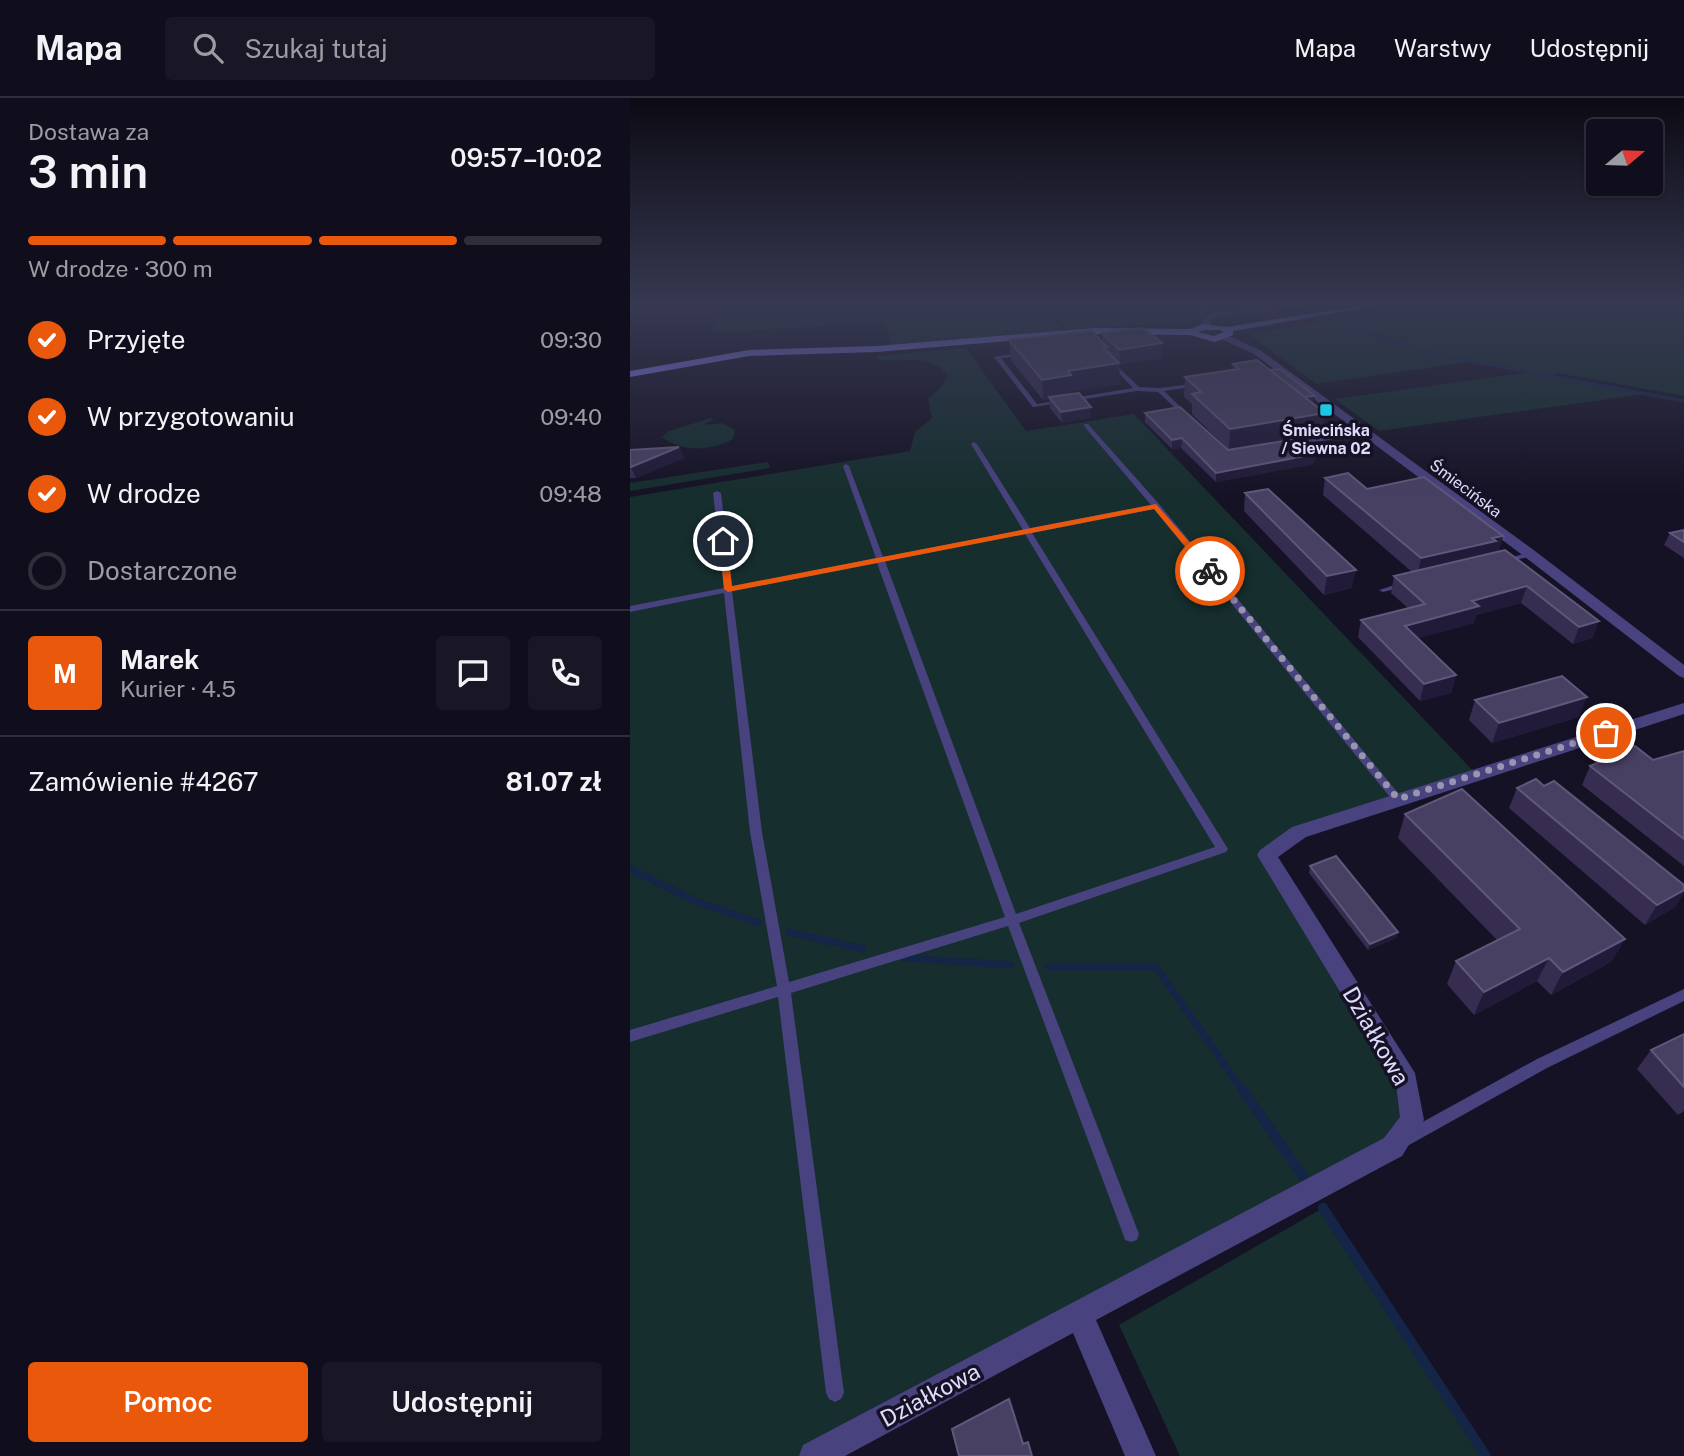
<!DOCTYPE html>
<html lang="pl">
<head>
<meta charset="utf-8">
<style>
  body { margin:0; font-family:"Public Sans",sans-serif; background:#191725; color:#f1f3f6; height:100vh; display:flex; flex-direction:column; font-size:26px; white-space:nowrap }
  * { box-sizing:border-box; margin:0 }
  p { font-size:23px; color:#9c9ca3 }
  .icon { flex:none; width:38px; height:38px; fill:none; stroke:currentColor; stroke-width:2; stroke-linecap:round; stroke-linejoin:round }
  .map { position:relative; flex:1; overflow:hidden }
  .panel { display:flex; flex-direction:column; background:#100e1c; width:630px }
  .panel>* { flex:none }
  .needle { width:46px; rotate:71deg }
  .fabs { position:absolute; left:956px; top:21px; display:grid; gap:14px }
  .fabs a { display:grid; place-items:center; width:77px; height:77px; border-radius:7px; background:#100e1c; box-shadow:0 2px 5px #0004,0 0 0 2px #302e3b; font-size:35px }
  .pin { position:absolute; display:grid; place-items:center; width:60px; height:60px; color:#fff; margin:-30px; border:4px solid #fff; border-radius:50%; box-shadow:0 2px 7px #0007 }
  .courier { position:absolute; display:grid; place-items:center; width:70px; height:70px; margin:-35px; border:5px solid #ea580c; border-radius:50%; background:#fff; color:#222; box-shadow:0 2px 9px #0007 }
  .head em { font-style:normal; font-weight:600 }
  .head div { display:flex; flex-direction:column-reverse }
  .head { display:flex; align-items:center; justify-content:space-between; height:119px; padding:0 28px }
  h1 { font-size:46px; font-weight:600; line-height:52px }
  .bar { display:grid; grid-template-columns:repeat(4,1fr); gap:10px 7px; align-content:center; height:84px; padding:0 28px }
  .bar i { height:9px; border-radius:5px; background:#302e3b }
  .bar .current { background:#ea580c }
  .bar p { grid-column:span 4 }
  .line { display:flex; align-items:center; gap:18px; padding:0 28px; border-top:2px solid #302e3b }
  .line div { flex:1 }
  .round { display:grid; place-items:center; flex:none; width:74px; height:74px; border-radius:7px; background:#191725 }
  ol { padding:0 28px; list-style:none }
  li { display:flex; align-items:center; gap:21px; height:77px }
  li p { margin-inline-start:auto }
  li .icon { padding:7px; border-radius:50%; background:#ea580c; color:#fff; stroke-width:4 }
  li:last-child { color:#9c9ca3 }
  li i { width:38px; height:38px; border:4px solid #302e3b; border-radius:50% }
  .action { display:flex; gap:14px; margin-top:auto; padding:14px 28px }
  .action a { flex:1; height:80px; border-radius:7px; background:#ea580c; color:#fff; font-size:28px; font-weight:600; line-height:80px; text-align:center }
  .action a+a { background:#191725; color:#f1f3f6 }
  header { display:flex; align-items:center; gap:42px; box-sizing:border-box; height:98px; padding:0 35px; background:#100e1c; border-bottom:2px solid #302e3b }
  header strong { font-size:33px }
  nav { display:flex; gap:38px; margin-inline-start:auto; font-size:24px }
  .search { width:490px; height:63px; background:#191725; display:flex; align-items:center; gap:18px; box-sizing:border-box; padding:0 24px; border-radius:7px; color:#9c9ca3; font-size:26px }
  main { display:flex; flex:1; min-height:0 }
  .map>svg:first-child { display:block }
  .green { fill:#162e2e }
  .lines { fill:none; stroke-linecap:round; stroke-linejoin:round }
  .stream-far2 { stroke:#142547; stroke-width:3.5 }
  .stream-far1 { stroke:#142547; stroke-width:7 }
  .stream { stroke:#142547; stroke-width:10 }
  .service { fill:#48427f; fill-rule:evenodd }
  .minor { fill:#48427f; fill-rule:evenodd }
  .secondary { fill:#857cf0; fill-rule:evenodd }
  .wall { fill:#362d51 }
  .shaded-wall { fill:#211a38 }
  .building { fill:#484063; stroke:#60587b; stroke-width:2 }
  .route { fill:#ea580c }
  .done { stroke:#9994b0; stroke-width:7; stroke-dasharray:0 12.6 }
  .poi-dot { fill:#1cc7e5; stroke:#161225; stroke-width:2.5 }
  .labels { text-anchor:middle; stroke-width:7; stroke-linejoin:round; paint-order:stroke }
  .far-poi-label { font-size:16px; font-weight:bold; fill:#e0dafb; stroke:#161225 }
  .far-street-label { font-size:16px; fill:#e0dafb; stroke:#161225 }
  .near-street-label { font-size:23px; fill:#e0dafb; stroke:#161225 }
</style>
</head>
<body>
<header>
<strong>Mapa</strong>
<div class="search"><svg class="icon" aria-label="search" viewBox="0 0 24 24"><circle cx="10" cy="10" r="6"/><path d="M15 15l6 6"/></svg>Szukaj tutaj</div>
<nav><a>Mapa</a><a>Warstwy</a><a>Udostępnij</a></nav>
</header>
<main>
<section class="panel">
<div class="head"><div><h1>3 min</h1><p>Dostawa za</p></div><em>09:57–10:02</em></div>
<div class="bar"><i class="current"></i><i class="current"></i><i class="current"></i><i></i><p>W drodze · 300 m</p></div>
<ol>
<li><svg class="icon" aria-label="check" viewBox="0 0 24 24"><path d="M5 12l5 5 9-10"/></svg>Przyjęte<p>09:30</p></li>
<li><svg class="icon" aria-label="check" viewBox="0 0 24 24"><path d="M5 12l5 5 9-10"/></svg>W przygotowaniu<p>09:40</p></li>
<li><svg class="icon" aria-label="check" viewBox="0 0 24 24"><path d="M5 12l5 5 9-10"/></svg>W drodze<p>09:48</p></li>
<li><i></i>Dostarczone</li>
</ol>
<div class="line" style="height:126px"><b class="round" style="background:#ea580c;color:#fff">M</b><div><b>Marek</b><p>Kurier · 4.5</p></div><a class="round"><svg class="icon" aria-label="chat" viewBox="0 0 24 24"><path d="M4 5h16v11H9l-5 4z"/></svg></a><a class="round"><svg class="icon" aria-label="phone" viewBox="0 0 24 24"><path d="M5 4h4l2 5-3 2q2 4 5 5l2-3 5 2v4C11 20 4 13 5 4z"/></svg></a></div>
<div class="line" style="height:91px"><div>Zamówienie #4267</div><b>81.07 zł</b></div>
<div class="action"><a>Pomoc</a><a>Udostępnij</a></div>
</section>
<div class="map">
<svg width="1054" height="1358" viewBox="0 0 1054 1358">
  <rect width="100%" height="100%" fill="#161225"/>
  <path class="green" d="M 92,208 L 412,208 L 434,234 L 261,246 L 255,224 L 81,235 Z
    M 416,208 L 594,208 L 572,209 L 562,224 L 437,231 Z
    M 1035,208 L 1054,216 L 1054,298 L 928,275 L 918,278 L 1014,296 L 749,333 L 705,301 L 900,274 L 846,263 L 686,286 L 620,237 L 751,212 L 787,209 Z
    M 336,250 L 396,333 L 504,316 L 847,677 L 670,734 L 637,757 L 777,983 L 782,1022 L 763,1049 L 184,1358 L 0,1358 L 0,399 L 280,353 L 285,334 L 302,320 L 298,301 L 309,291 L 318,278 C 299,253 275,265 250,262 L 246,258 Z
    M 81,320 L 83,322 L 73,327 L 92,325 L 105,332 L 103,341 C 80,353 53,355 32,339 L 39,333 Z
    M 138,364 L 140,370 L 0,393 L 0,385 Z
    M 693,1110 L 856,1358 L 550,1358 L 489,1227 Z"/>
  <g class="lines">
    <path class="stream-far2" d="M 704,221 L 756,241 L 809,257 L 1054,303"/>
    <path class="stream-far1" d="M 0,771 L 65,803 L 129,825
      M 159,834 L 233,851
      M 274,860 L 381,867
      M 419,869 L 526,869 L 613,993"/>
    <path class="stream" d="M 612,991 L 673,1078
      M 693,1110 L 856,1358"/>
    <path class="service" d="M 575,208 L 579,209 L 573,217 L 581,219 L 578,221 L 568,219 Z
      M 394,254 L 397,256 L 396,257 L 371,260 L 407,306 L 503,290 L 478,264 L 478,262 L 480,261 L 509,289 L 530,290 L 569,285 L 570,286 L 567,288 L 534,293 L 561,319 L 556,320 L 528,294 L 507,293 L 403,309 L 364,259 Z
      M 682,318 L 706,336 L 736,333 L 739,335 L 736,337 L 654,348 L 654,346 L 656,345 L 700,337 L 680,321 L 680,319 Z
      M 454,326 L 458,326 L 529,406 L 773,701 L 772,704 L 764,704 L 524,411 L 402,435 L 598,751 L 596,754 L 389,825 L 509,1136 L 507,1142 L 501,1144 L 495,1142 L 493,1136 L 378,828 L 161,895 L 214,1295 L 211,1301 L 205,1304 L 199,1301 L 196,1295 L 148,899 L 0,944 L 0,932 L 147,888 L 120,734 L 94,495 L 0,514 L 0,508 L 94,490 L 83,395 L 87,393 L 91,395 L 102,489 L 246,460 L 213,368 L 216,366 L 219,368 L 253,459 L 393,432 L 341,346 L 344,344 L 347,346 L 400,430 L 521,407 L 454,328 ZM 395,436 L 585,749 L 386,816 L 255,463 ZM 247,465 L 375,819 L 159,884 L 132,734 L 102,493 Z
      M 900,454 L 904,456 L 903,458 L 872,465 L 868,463 Z
      M 774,484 L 778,486 L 777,488 L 753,494 L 749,492 Z
      M 1054,891 L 1054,903 L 917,970 L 779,1047 L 774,1049 L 769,1047 L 767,1042 L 769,1037 L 907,961 Z"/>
    <path class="minor" d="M 647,208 L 672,208 L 585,219 L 580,223 L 580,230 L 573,228 L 572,222 L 580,215 Z
      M 594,236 L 630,252 L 905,453 L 1054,567 L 1054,580 L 1049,578 L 895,459 L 624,256 L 591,241 L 590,239 Z
      M 1054,605 L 1054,616 L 676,739 L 648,759 L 785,975 L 794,1022 L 772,1058 L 466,1222 L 526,1358 L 495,1358 L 443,1235 L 215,1358 L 169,1358 L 173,1347 L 754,1040 L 770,1019 L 766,986 L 630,762 L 627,757 L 630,752 L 662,729 Z"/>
    <path class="secondary" d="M 728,208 L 746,208 L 603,233 L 603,237 L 585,244 L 560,237 L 465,236 L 246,254 L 119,258 L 0,279 L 0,273 L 119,252 L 246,248 L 465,230 L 560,231 L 573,226 L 597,229 ZM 574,232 L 590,232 L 594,234 L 584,238 L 568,234 Z"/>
  </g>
  <path class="wall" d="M 472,235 L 532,245 L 532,260 L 489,266 L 490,286 L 442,293 L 443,296 L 461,320 L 432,325 L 420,310 L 419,301 L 413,302 L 381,262 L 379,242 L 473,244 Z
    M 603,266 L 683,306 L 692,336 L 626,347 L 685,356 L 684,366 L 586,384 L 551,350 L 542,351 L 515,324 L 515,315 L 599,352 L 562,316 L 562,306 L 554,299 L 555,279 L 602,272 Z
    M 49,349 L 54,360 L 6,380 L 0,380 L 0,352 Z
    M 695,380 L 737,391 L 873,438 L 868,454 L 963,540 L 943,546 L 891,505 L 846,517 L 844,525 L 788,540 L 826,577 L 821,595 L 790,603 L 728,539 L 731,522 L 778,510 L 761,495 L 764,478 L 782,474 L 693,397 Z
    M 615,395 L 722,490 L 694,497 L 614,413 Z
    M 1054,432 L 1054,460 L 1034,447 L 1040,435 Z
    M 845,602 L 949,619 L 862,645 L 839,622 Z
    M 1054,653 L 1054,768 L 952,687 L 960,668 L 1023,662 Z
    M 887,690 L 1054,787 L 1054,795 L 1045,809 L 1015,827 L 879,710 Z
    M 775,716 L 995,841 L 981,864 L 921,897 L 907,883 L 844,917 L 817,886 L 826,863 L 867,842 L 768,740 Z
    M 680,768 L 768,834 L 766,840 L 738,852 L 679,775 Z
    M 1054,936 L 1054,1013 L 1048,1017 L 1007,971 L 1021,952 Z"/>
  <path class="shaded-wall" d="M 532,245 L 532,260 L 490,267 L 489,252 Z
    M 473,249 L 477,249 L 478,267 L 489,265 L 490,286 L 442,293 L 443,297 L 419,299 L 419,301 L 413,302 L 412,282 L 438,273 Z
    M 685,298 L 684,306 L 675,299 Z
    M 461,309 L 461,320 L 432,325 L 431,314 Z
    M 695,315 L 692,336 L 599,352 L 600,331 Z
    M 552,340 L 551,350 L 542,351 L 542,342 Z
    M 49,349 L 54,360 L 6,380 L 1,369 Z
    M 685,356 L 684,366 L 586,384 L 586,375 Z
    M 873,438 L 867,456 L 787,479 L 791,460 Z
    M 726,472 L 722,490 L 694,497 L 697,478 Z
    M 897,488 L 891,505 L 846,517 L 844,525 L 771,545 L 775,528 L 842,503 Z
    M 969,523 L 963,540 L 943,546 L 949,529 Z
    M 826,577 L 821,595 L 790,603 L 794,586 Z
    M 957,599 L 949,619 L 862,645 L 869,625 Z
    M 1054,792 L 1054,795 L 1045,809 L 1015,827 L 1027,807 Z
    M 768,834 L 766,840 L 738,852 L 740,846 Z
    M 995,841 L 981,864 L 921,897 L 933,874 Z
    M 919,860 L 907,883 L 844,917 L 854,894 Z
    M 379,1301 L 383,1308 L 397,1353 L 393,1346 Z"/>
  <path class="building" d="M 513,230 L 532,245 L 489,252 L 472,235 Z
    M 462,233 L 477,249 L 473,249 L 489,265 L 438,273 L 441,277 L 412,282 L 379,242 Z
    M 627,262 L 695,315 L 600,331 L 562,296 L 571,294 L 555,279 L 609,271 L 603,266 Z
    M 650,271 L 685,298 L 675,299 L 640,272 Z
    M 449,295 L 461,309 L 431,314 L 419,299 Z
    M 550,309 L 598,352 L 666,341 L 685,356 L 586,375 L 552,340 L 542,342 L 515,315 Z
    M 49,349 L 1,369 L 0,369 L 0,352 Z
    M 718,375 L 737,391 L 794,379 L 873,438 L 862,440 L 866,443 L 791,460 L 695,380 Z
    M 638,391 L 726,472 L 697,478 L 615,395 Z
    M 1054,432 L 1054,444 L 1040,435 Z
    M 875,452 L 969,523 L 949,529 L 897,488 L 842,503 L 849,508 L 775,528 L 826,577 L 794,586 L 731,522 L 795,506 L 764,478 Z
    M 932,578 L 957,599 L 869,625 L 845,602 Z
    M 1005,648 L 1023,662 L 1054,653 L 1054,741 L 960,668 Z
    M 906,681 L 914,688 L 924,683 L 1054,787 L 1054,792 L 1027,807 L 887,690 Z
    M 832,691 L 995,841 L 933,874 L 919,860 L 854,894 L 826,863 L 890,831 L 775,716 Z
    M 706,758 L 768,834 L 740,846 L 680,768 Z
    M 1054,936 L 1054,989 L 1021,952 Z
    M 379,1301 L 393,1346 L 398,1344 L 402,1358 L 329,1358 L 322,1331 Z"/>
  <linearGradient id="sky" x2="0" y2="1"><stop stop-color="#0c0a14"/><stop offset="0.52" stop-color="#363951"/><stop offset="1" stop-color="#363951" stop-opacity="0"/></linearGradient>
  <rect width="1054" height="398" fill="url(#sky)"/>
  <path class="route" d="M 526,406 L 583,471 L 583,475 L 577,475 L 524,411 L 98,494 L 94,491 L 89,443 L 93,441 L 97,443 L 102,488 Z"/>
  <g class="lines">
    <path class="done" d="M 580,473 L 768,701 L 976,635"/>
  </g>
  <rect class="poi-dot" x="689" y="305" width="14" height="14" rx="3.5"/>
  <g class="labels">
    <g class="far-poi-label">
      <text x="696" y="338">Śmiecińska<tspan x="696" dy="18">/ Siewna 02</tspan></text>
    </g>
    <g class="far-street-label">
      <text transform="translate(836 390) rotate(37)" y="6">Śmiecińska</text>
    </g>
    <g class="near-street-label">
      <text transform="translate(746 938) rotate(60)" y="8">Działkowa</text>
      <text transform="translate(300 1297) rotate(-28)" y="8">Działkowa</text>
    </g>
  </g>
</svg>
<div class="fabs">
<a><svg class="needle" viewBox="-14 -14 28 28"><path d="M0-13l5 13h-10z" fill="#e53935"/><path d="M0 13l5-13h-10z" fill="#9c9ca3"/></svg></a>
</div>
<div class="pin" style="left:976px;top:635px;background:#ea580c"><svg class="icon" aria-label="bag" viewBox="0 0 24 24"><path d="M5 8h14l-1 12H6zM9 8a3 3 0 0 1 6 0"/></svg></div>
<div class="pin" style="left:93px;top:443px;background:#1f2937"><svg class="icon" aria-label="home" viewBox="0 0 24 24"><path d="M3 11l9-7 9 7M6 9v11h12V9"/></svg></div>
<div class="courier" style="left:580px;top:473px"><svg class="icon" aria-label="bike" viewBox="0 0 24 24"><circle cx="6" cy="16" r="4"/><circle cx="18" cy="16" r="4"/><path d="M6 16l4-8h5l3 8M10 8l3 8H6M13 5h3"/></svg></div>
</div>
</main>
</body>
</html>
